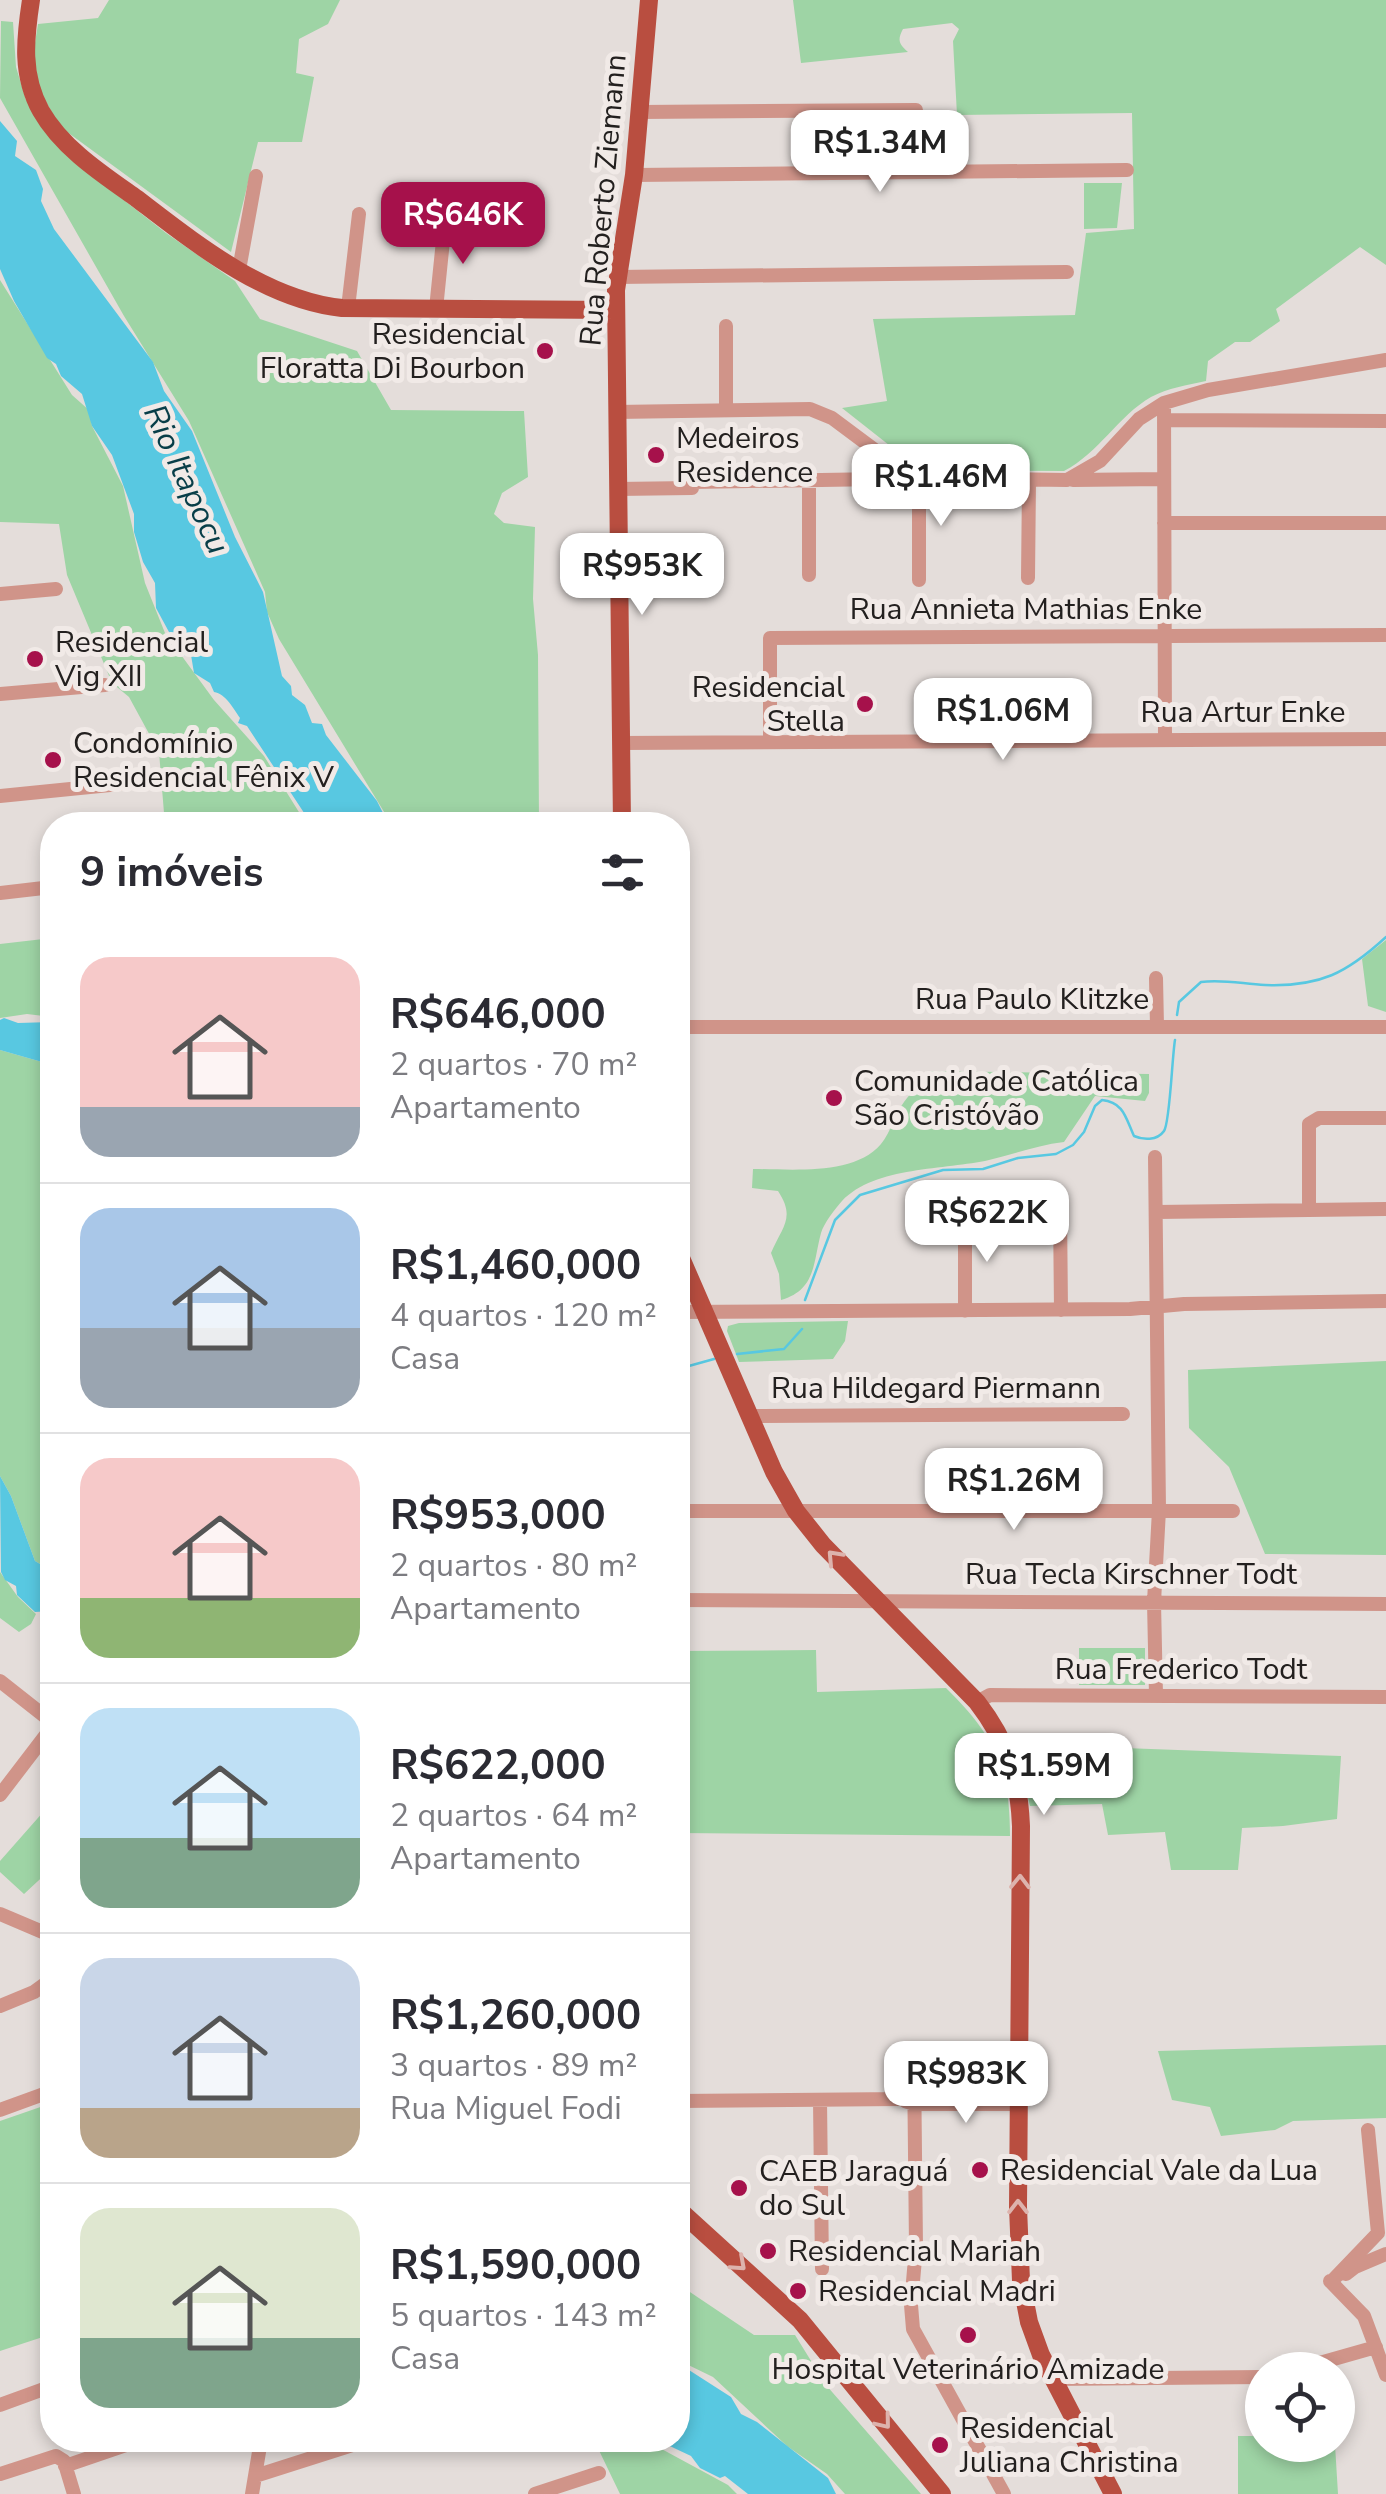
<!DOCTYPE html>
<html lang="pt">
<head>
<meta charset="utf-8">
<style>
	:root { --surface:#fff; --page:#f2f2f3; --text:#2b2b33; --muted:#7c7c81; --line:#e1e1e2; --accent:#a6114b }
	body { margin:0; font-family:"Nunito Sans",sans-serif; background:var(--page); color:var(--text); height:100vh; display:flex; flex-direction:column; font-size:38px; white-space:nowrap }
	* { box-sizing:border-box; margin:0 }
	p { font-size:32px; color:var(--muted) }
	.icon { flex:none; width:55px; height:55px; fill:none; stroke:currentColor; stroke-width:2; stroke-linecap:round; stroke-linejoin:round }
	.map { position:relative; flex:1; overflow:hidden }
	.side { position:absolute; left:40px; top:812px; width:650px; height:1640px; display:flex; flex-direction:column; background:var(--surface); border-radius:40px; box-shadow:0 5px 15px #0003 }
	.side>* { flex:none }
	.fabs { position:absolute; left:1245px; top:2352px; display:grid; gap:20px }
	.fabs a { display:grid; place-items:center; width:110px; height:110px; border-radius:50%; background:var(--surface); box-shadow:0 5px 15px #0003; font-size:50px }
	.price { position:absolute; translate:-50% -85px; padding:0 22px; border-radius:20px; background:#fff; color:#222; font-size:32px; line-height:65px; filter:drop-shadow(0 2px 5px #0008) }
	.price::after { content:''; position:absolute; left:50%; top:60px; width:30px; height:22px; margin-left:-15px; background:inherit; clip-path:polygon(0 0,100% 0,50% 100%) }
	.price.active { background:var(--accent); color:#fff }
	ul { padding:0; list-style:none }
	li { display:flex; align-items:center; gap:30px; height:250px; padding:0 40px }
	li+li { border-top:2px solid var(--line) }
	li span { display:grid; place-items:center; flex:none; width:280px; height:200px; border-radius:30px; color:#555 }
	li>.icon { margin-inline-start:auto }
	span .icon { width:120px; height:120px; fill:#fffc; stroke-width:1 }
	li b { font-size:42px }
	h2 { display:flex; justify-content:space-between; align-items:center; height:120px; padding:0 40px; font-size:42px }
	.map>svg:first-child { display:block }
	.green { fill:#9ed4a5 }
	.water { fill:#58c8e1 }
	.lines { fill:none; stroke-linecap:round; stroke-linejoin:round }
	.stream { stroke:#58c8e1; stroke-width:2.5 }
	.minor { stroke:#d09489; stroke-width:14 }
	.major { stroke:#b94e40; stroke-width:18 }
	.oneway { stroke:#ddb3ad }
	.poi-dot { fill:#a6114b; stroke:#f1eae7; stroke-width:4 }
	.labels { text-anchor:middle; stroke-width:10; stroke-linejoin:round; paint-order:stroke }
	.street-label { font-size:30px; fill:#23201f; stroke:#f1eae7 }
	.poi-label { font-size:30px; fill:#23201f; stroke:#f1eae7; text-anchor:start }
	.water-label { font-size:32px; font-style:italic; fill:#083e48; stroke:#f1eae7 }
</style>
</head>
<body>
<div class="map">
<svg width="1386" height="2494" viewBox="0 0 1386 2494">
	<rect width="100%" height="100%" fill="#e4ddda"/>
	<!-- green -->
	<path class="green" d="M 109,0 L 340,0 L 328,24 L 299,39 L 296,73 L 314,77 L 302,142 L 258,142 L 231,252 L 59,126 L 40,90 L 33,55 L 38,24 L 98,18 Z
		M 793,0 L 1386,0 L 1386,265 L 1360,247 L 1276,309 L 1280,321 L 1250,342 L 1235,342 L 1208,361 L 1206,381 C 1187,385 1168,388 1151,397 C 1118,416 1099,453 1064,471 L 930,470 L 908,460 L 842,408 L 887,401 L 873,319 L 1075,315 L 1086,233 L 1134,229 L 1132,113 L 957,115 L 953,41 L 959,29 L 952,23 L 903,29 C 897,40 899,44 908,52 L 801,63 Z
		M 1,21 L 13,22 L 16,67 L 26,100 L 80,166 L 166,233 L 235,281 L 260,319 L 357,351 L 391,410 L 524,411 L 528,477 L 502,493 L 494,514 L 504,523 L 535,527 L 533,599 L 538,655 L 539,825 L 392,825 L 279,639 L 267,612 L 265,592 L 189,421 L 124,316 L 0,98 Z
		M 1084,183 L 1122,183 L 1117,228 L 1084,229 Z
		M 0,280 L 72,395 L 90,411 L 92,426 L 123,486 L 145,583 L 165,633 L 214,700 L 264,756 L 307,825 L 165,825 L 159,752 L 129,697 L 112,683 L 67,575 L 59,524 L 0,522 Z
		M 52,938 L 52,1017 L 27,1014 L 0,1018 L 0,944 Z
		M 1386,940 L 1386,1012 L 1368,1006 L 1362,959 Z
		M 0,1050 L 42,1062 L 52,1072 L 52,1571 L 35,1561 L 11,1496 L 0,1476 Z
		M 927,1071 L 1149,1074 L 1149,1093 L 1145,1101 L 1095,1096 L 1064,1142 C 1038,1145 1014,1154 989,1160 C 946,1170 875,1166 842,1201 C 835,1209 824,1223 821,1233 C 813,1263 816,1290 781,1300 L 779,1274 L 771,1253 C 782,1227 796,1218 778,1191 L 752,1188 L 753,1169 C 791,1169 854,1176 881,1144 C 891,1132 895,1114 904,1102 C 913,1090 920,1084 927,1071 Z
		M 848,1321 L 845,1341 L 833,1359 L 739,1362 L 727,1331 L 728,1326 L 739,1323 Z
		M 1386,1361 L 1386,1555 L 1265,1554 L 1229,1467 L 1189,1428 L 1188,1370 Z
		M 0,1572 L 18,1597 L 36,1614 L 31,1624 L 19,1632 L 0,1618 Z
		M 1079,1648 L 1145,1648 L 1145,1685 L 1079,1685 Z
		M 816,1650 L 817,1692 L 946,1688 C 994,1735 1010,1768 1010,1836 L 678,1833 L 678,1651 Z
		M 1015,1744 L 1341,1756 L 1337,1819 L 1283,1826 L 1242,1828 L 1238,1870 L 1171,1870 L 1165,1832 L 1108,1835 L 1102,1804 L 1030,1806 Z
		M 52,1802 L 52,1868 L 24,1894 L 0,1872 L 0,1861 Z
		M 1386,2045 L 1386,2118 L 1293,2121 L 1275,2130 L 1221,2136 L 1210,2107 L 1172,2100 L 1158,2051 Z
		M 52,2103 L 52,2334 L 0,2351 L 0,2121 Z
		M 678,2284 L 754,2335 L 795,2335 L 826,2385 L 921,2494 L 845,2494 L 827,2474 L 787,2446 L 713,2377 L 678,2360 Z
		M 1238,2436 L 1262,2436 L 1262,2445 L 1335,2445 L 1338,2494 L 1238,2494 Z
		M 594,2440 L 645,2440 L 728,2485 L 737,2494 L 620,2494 Z"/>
	<!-- water -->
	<path class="water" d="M 0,121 L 17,141 L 15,156 L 36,170 L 43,189 L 41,201 L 54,229 L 153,362 L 164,391 L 192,431 L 235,537 L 263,592 L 282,676 L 291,686 L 292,695 L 305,705 L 312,723 L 322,724 L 326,735 L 377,801 L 389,825 L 312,825 L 247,726 L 238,723 L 240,718 C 233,708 226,694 214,692 L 210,683 L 194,673 L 191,655 L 182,656 L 156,608 L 155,583 L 143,562 L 134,532 L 134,514 L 112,455 L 92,426 L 82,394 L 61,376 L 56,364 L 47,358 L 14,301 L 0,269 Z
		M 4,1018 L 18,1023 L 52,1022 L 52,1072 L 42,1062 L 0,1050 L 0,1020 Z
		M 0,1476 L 11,1496 L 35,1561 L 52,1571 L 51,1611 L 35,1612 L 17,1595 L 16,1586 L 5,1580 L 1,1572 Z
		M 678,2363 L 731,2397 L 741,2414 L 757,2422 L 828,2478 L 836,2494 L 748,2494 L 725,2476 L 720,2478 L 700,2468 L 691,2456 L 657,2440 L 678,2440 Z"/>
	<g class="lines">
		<!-- stream -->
		<path class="stream" d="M 1177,1015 L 1179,1002 L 1201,982 C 1223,979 1243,984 1265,985 C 1320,987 1347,973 1386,937
			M 805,1300 L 835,1220 L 860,1195 L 943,1170 L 983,1169 L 1018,1158 L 1056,1154 L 1073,1145 L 1084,1132 L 1095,1106 L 1102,1100 C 1124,1102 1126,1119 1134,1136 C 1143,1140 1157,1141 1164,1131 C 1170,1123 1172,1057 1175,1040
			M 737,1354 L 784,1349 L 802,1329
			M 678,1369 L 714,1359"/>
		<!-- minor -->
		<path class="minor" d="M 640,112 L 916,110
			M 634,175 L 1127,170
			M 239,270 L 256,176
			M 617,277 L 1067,272
			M 348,308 L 359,214
			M 436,309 L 445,221
			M 726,326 L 726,409
			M 1164,403 L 1165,740
			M 616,412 L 810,409 L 832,418 L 895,465 L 919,478 L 1067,480 L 1100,461 L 1139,419 L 1164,403 L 1208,390 L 1386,360
			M 1164,420 L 1386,421
			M 1073,480 L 1163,479
			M 809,481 L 809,575
			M 617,489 L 692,488 L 692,482 L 880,479 L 904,470
			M 1164,523 L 1386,523
			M 1028,578 L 1029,481
			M 919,580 L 919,478
			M 0,594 L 56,589
			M 0,694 L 105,685
			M 770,742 L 770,638 L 1386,635
			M 620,743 L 1386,739
			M 0,796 L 150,781
			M 0,893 L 52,887
			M 1156,978 L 1157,1026
			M 678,1027 L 1386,1027
			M 1155,1157 L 1159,1510 L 1154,1602 L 1156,1696
			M 1060,1209 L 1061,1310
			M 1309,1210 L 1309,1124 L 1319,1118 L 1386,1118
			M 1157,1212 L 1386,1209
			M 965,1219 L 965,1311
			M 678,1312 L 1130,1309 L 1184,1304 L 1386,1301
			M 750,1416 L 1123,1414
			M 678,1511 L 1233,1511
			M 678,1600 L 1386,1604
			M 0,1681 L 52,1722
			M 977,1702 L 990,1695 L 1386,1697
			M 0,1795 L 52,1727
			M 0,1914 L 52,1936
			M 0,2006 L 34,1992 L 52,1979
			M 914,2060 L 916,2247 L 911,2305 L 913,2329 L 1004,2494
			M 820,2100 L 822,2269
			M 678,2101 L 899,2099 L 926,2093 L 1019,2093
			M 905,2101 L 914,2104 L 1019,2104
			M 0,2110 L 52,2091
			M 1346,2274 L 1355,2267 L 1386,2254
			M 1330,2281 L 1364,2316 L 1386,2375
			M 1331,2282 L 1378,2233 L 1368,2130
			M 1295,2370 L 1376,2347
			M 1052,2379 L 1262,2377
			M 0,2405 L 52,2386
			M 65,2466 L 141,2440
			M 0,2474 L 56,2456 L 64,2461 L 74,2494
			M 255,2476 L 368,2440
			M 252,2494 L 261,2440
			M 535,2494 L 599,2473"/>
		<!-- major -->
		<path class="major" d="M 31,0 C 25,39 21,75 41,111 C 62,148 102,174 136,198 C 195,243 265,300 342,308 L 616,310
			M 622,825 L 616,290 L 634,175 L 649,0
			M 678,1251 L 774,1472 L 796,1511 L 823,1545 L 977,1702 C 1007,1741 1019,1776 1021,1826 L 1018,2207 L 1021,2281 L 1029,2322 L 1041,2355 L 1113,2494
			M 678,2209 L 800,2320 L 942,2494"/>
	</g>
	<!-- one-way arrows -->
	<defs><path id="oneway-chevron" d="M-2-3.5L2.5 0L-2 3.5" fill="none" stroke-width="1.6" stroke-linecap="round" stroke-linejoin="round" transform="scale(2.5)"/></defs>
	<g class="oneway">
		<use href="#oneway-chevron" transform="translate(834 1557) rotate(-133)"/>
		<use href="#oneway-chevron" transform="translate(1020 1882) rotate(-89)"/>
		<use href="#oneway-chevron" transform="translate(1018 2207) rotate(-90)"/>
		<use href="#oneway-chevron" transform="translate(739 2264) rotate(42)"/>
		<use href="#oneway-chevron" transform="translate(884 2422) rotate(51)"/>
	</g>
	<!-- markers -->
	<g class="poi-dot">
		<circle cx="545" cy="351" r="10"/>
		<circle cx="656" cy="455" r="10"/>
		<circle cx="35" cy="659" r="10"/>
		<circle cx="865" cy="704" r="10"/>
		<circle cx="53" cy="760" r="10"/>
		<circle cx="834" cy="1098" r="10"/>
		<circle cx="980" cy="2170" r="10"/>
		<circle cx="739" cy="2188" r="10"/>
		<circle cx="768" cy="2251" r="10"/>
		<circle cx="798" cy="2291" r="10"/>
		<circle cx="968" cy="2335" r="10"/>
		<circle cx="940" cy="2445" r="10"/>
	</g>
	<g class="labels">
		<!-- street labels -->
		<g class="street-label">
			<text transform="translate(603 200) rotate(-85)" y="10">Rua Roberto Ziemann</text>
			<text x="1026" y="619">Rua Annieta Mathias Enke</text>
			<text x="1243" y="722">Rua Artur Enke</text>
			<text x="1032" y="1009">Rua Paulo Klitzke</text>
			<text x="936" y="1398">Rua Hildegard Piermann</text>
			<text x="1131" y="1584">Rua Tecla Kirschner Todt</text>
			<text x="1181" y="1679">Rua Frederico Todt</text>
		</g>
		<!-- poi labels -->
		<g class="poi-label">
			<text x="525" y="344" text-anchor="end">Residencial<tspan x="525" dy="34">Floratta Di Bourbon</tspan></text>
			<text x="676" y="448">Medeiros<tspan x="676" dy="34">Residence</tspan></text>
			<text x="55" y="652">Residencial<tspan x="55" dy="34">Vig XII</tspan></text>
			<text x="845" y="697" text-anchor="end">Residencial<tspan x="845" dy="34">Stella</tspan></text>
			<text x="73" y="753">Condomínio<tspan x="73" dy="34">Residencial Fênix V</tspan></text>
			<text x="854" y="1091">Comunidade Católica<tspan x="854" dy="34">São Cristóvão</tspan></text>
			<text x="1000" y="2180">Residencial Vale da Lua</text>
			<text x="759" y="2181">CAEB Jaraguá<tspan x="759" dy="34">do Sul</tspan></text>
			<text x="788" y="2261">Residencial Mariah</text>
			<text x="818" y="2301">Residencial Madri</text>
			<text x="968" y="2379" text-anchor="middle">Hospital Veterinário Amizade</text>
			<text x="960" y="2438">Residencial<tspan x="960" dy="34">Juliana Christina</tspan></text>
		</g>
		<!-- water labels -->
		<g class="water-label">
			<text transform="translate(187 479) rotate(65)" y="11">Rio Itapocu</text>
		</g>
	</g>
</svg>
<div class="fabs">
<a><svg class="icon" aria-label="locate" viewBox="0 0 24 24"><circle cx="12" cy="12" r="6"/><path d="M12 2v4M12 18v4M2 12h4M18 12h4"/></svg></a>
</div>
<b class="price" style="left:880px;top:195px">R$1.34M</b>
<b class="price active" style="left:463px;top:267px">R$646K</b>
<b class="price" style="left:941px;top:529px">R$1.46M</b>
<b class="price" style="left:642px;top:618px">R$953K</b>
<b class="price" style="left:1003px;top:763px">R$1.06M</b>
<b class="price" style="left:987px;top:1265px">R$622K</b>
<b class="price" style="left:1014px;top:1533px">R$1.26M</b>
<b class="price" style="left:1044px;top:1818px">R$1.59M</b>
<b class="price" style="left:966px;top:2126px">R$983K</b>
<section class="side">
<h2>9 imóveis<svg class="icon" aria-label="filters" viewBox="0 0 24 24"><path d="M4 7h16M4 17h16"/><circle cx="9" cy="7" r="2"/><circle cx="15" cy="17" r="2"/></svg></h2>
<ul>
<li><span style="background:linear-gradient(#f6c9c9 75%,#9aa5b1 0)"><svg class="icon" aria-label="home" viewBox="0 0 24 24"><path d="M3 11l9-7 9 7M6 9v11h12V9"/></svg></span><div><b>R$646,000</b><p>2 quartos · 70 m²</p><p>Apartamento</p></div></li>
<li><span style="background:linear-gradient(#a9c7e8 60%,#9aa5b1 0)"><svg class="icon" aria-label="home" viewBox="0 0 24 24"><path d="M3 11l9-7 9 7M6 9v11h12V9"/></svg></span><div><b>R$1,460,000</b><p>4 quartos · 120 m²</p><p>Casa</p></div></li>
<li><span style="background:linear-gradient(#f6c9c9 70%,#8fb573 0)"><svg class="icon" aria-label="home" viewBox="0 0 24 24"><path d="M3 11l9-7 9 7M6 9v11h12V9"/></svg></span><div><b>R$953,000</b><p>2 quartos · 80 m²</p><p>Apartamento</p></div></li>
<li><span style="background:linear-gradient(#bfe0f5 65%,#7fa58c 0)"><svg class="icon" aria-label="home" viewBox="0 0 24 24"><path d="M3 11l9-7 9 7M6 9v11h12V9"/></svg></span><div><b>R$622,000</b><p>2 quartos · 64 m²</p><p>Apartamento</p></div></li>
<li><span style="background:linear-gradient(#c9d6e8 75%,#b9a48a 0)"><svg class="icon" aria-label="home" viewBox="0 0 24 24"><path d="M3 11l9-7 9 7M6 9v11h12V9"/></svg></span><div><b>R$1,260,000</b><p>3 quartos · 89 m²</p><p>Rua Miguel Fodi</p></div></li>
<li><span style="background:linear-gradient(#dfe7d0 65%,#7fa58c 0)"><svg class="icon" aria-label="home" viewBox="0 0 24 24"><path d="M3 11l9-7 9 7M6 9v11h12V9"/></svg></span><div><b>R$1,590,000</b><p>5 quartos · 143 m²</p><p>Casa</p></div></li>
</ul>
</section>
</div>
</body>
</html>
